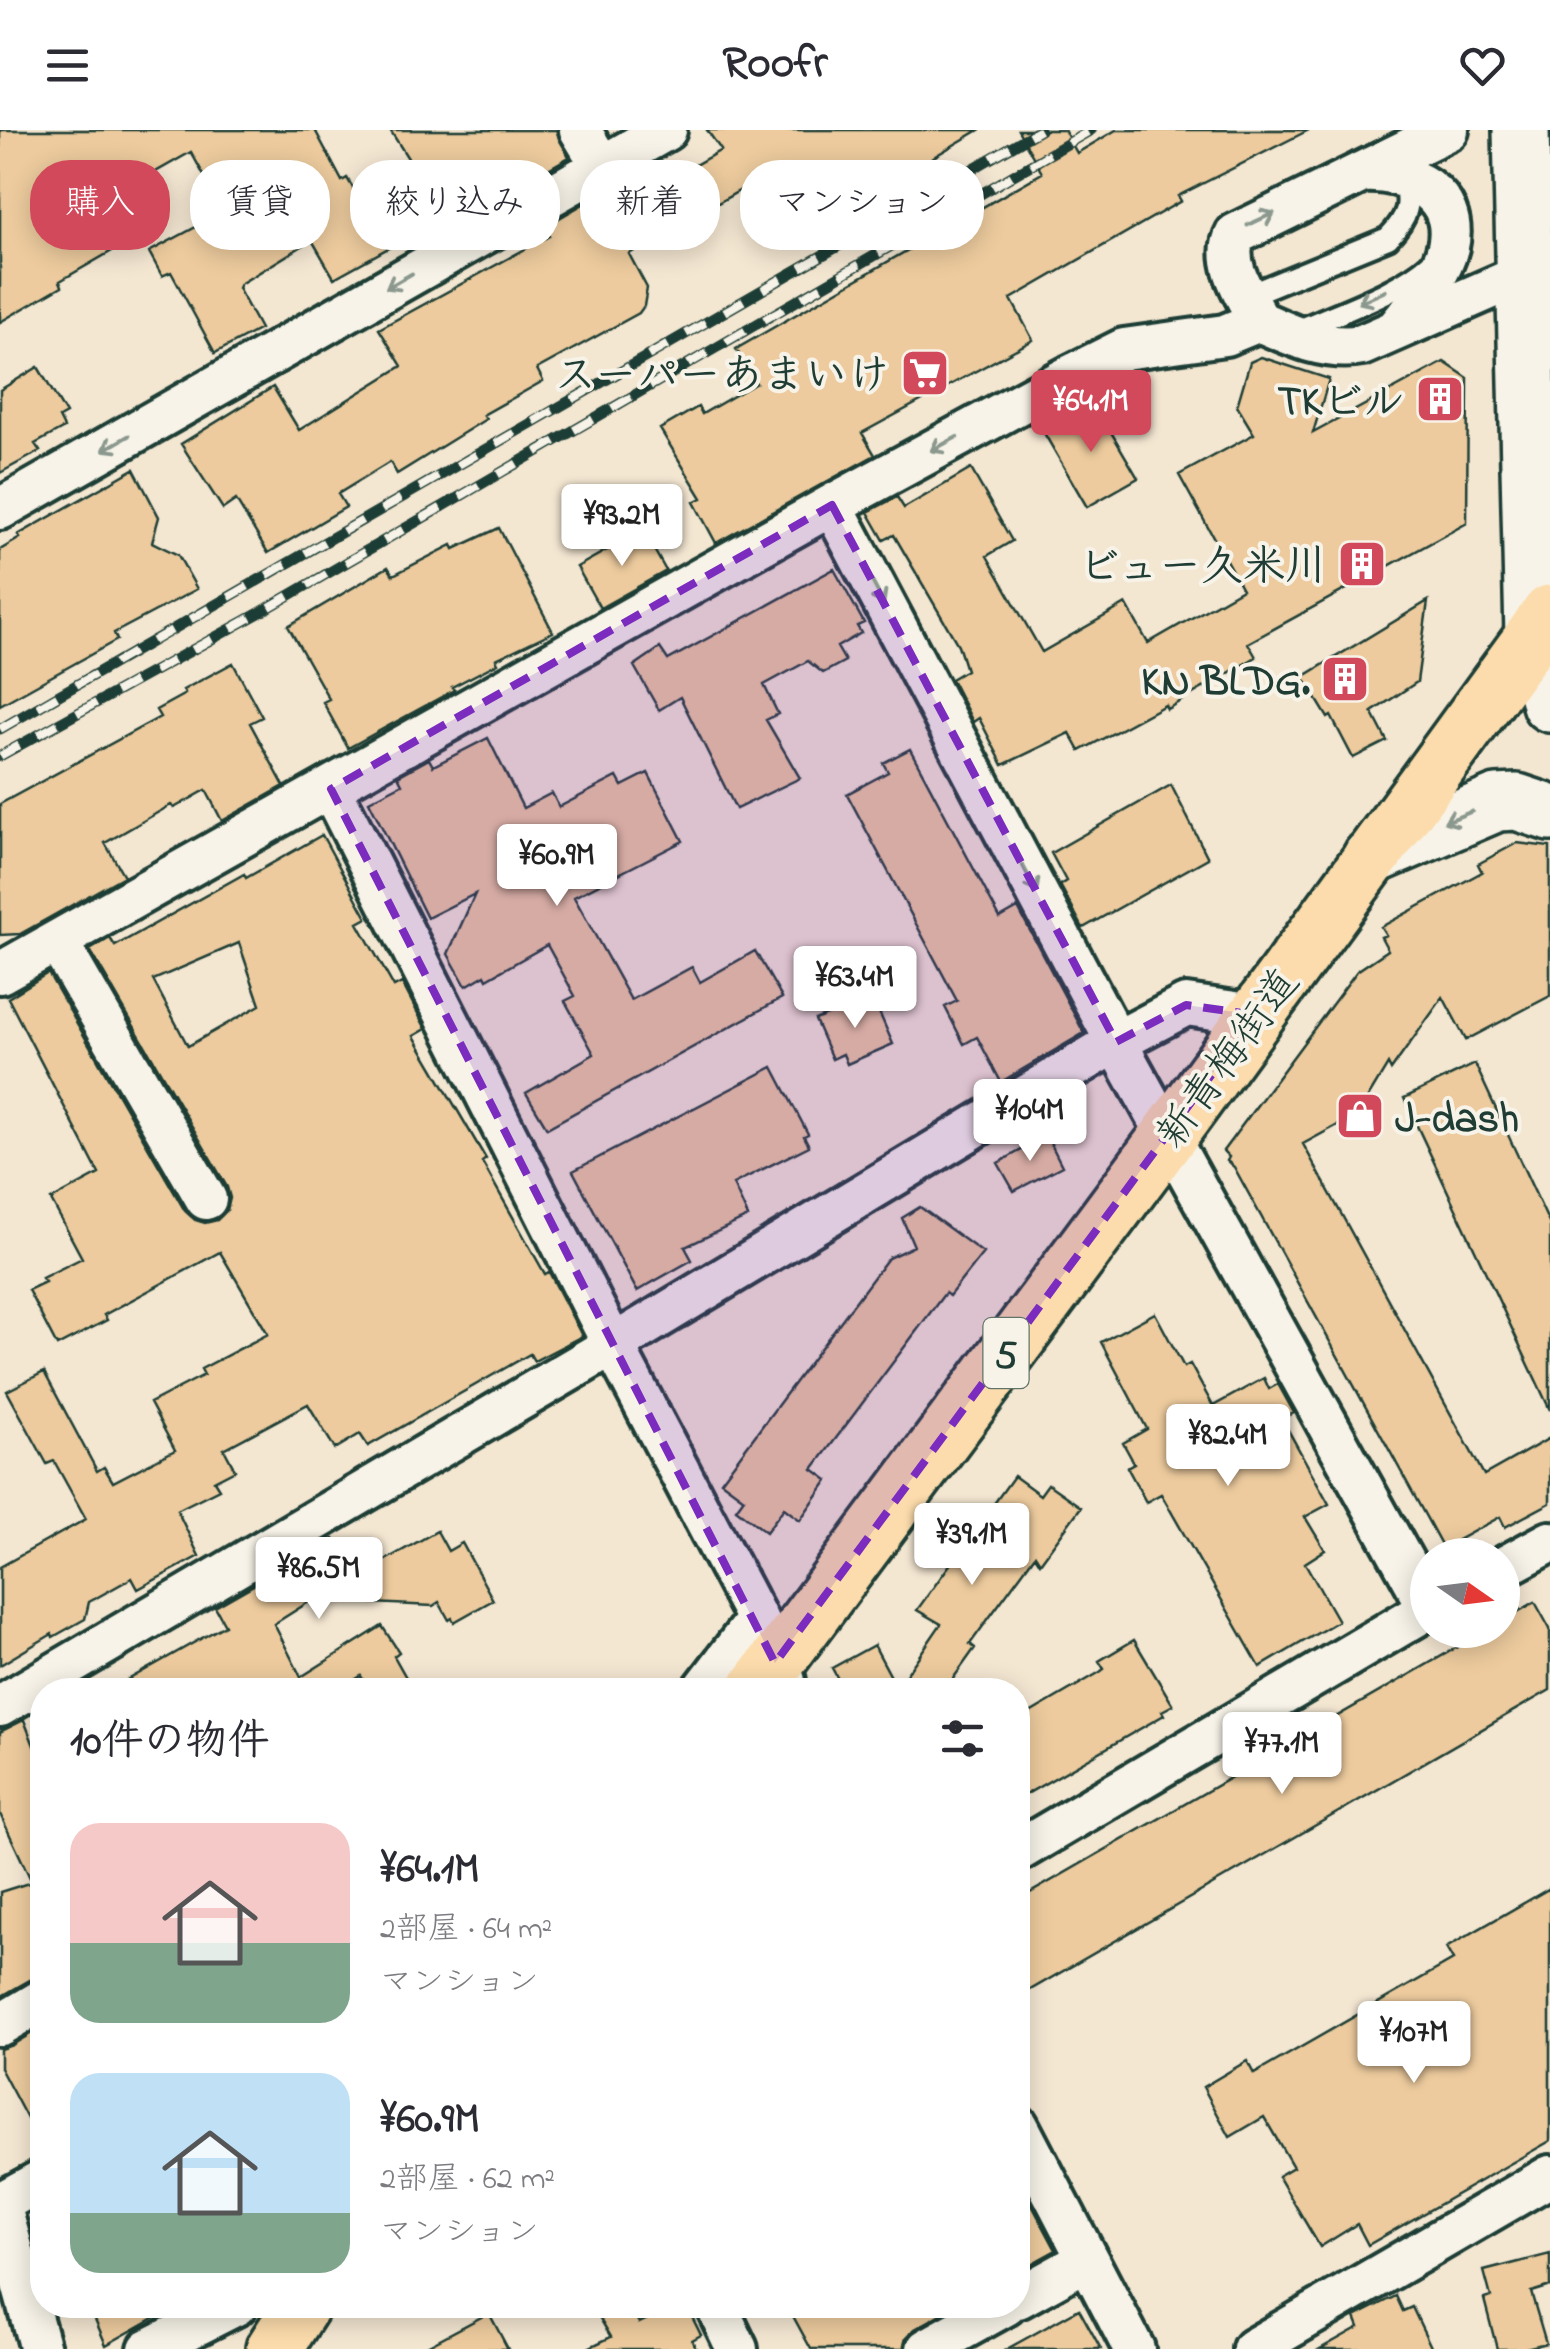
<!DOCTYPE html>
<html lang="ja">
<head>
<meta charset="utf-8">
<style>
	:root { --surface:#fff; --page:#f2f2f3; --text:#2b2b33; --muted:#7c7c81; --accent:#d1495b }
	body { margin:0; font-family:"Indie Flower","Klee One",sans-serif; background:var(--page); color:var(--text); height:100vh; display:flex; flex-direction:column; font-size:38px; white-space:nowrap }
	* { box-sizing:border-box; margin:0 }
	p { font-size:32px; color:var(--muted) }
	.icon { flex:none; width:55px; height:55px; fill:none; stroke:currentColor; stroke-width:2; stroke-linecap:round; stroke-linejoin:round }
	.map { position:relative; flex:1; overflow:hidden }
	.sheet { position:absolute; left:30px; top:1548px; width:1000px; height:640px; display:flex; flex-direction:column; background:var(--surface); border-radius:40px; box-shadow:0 5px 25px #0003 }
	.sheet>* { flex:none }
	.top-card { position:absolute; left:30px; top:30px; width:1000px; height:90px; display:flex; gap:20px }
	.needle { width:65px; rotate:104deg }
	.buttons { position:absolute; left:1410px; top:1408px; display:grid; gap:20px }
	.buttons a { display:grid; place-items:center; width:110px; height:110px; border-radius:50%; background:var(--surface); box-shadow:0 5px 25px #0003; font-size:50px }
	.price { position:absolute; translate:-50% -85px; padding:0 22px; border-radius:10px; background:#fff; color:#222; font-size:32px; line-height:65px; filter:drop-shadow(0 2px 5px #0008) }
	.price::after { content:''; position:absolute; left:50%; top:60px; width:30px; height:22px; margin-left:-15px; background:inherit; clip-path:polygon(0 0,100% 0,50% 100%) }
	.price.selected { background:var(--accent); color:#fff }
	ul { padding:0; list-style:none }
	li { display:flex; align-items:center; gap:30px; height:250px; padding:0 40px }
	li span { display:grid; place-items:center; flex:none; width:280px; height:200px; border-radius:30px; color:#555 }
	li>.icon { margin-inline-start:auto }
	span .icon { width:120px; height:120px; fill:#fffc; stroke-width:1 }
	li b { font-size:42px }
	h2 { display:flex; justify-content:space-between; align-items:center; height:120px; padding:0 40px; font-size:42px }
	.pill { padding:0 35px; border-radius:40px; background:var(--surface); box-shadow:0 5px 25px #0003; font-size:35px; line-height:90px }
	.pill.selected { background:var(--accent); color:#fff }
	header { display:flex; justify-content:space-between; align-items:center; height:130px; padding:0 40px; background:var(--surface); font-size:45px; font-weight:800 }
	.map>svg:first-child { display:block }
	.building { fill:#edcb9e; stroke:#1f3d34; stroke-width:2.5; fill-rule:evenodd }
	.lines { fill:none; stroke-linecap:round; stroke-linejoin:round }
	.service-casing { stroke:#1f3d34; stroke-width:28 }
	.minor-casing { stroke:#1f3d34; stroke-width:48 }
	.secondary-casing { stroke:#1f3d34; stroke-width:62 }
	.primary-casing { stroke:#1f3d34; stroke-width:62 }
	.service { stroke:#f7f3e8; stroke-width:20 }
	.minor { stroke:#f7f3e8; stroke-width:40 }
	.secondary { stroke:#f7f3e8; stroke-width:55 }
	.primary { stroke:#fcdcac; stroke-width:55 }
	.rail-casing { stroke:#1f3d34; stroke-width:11 }
	.rail { stroke:#f7f3e8; stroke-width:8; stroke-dasharray:22; stroke-linecap:butt }
	.oneway { stroke:#8b988e }
	.marked { fill:#7b2cbf; fill-opacity:0.2; stroke:#7b2cbf; stroke-width:8; stroke-dasharray:20 12; stroke-linejoin:round }
	.labels { text-anchor:middle; stroke-width:8; stroke-linejoin:round; paint-order:stroke }
	.shield { fill:#f7f3e8; stroke:#60746a; stroke-width:2.5 }
	.shield-label { font-size:40px; font-weight:bold; fill:#1f3d34 }
	.poi-label { font-size:42px; font-weight:bold; fill:#1f3d34; stroke:#f7f3e8; text-anchor:end }
	.street-label { font-size:42px; fill:#1f3d34; stroke:#f7f3e8 }
</style>
</head>
<body>
<header><svg class="icon" aria-label="menu" viewBox="0 0 24 24"><path d="M4 6h16M4 12h16M4 18h16"/></svg>Roofr<svg class="icon" aria-label="heart" viewBox="0 0 24 24"><path d="M12 20l-8-8c-3-5 5-10 8-4 3-6 11-1 8 4z"/></svg></header>
<div class="map">
<svg width="1550" height="2219" viewBox="0 0 1550 2219">
	<rect width="100%" height="100%" fill="#f4e7d2"/>
	<filter id="ink" filterUnits="userSpaceOnUse"><feTurbulence type="fractalNoise" baseFrequency=".01" numOctaves="2"/><feDisplacementMap in="SourceGraphic" scale="20" xChannelSelector="R" yChannelSelector="G"/><feConvolveMatrix kernelMatrix="1 2 1 2 8 2 1 2 1" color-interpolation-filters="sRGB"/></filter>
	<g filter="url(#ink)">
		<!-- building -->
		<path class="building" d="M 0,0 L 315,0 L 342,51 L 347,48 L 370,86 L 423,52 L 390,0 L 556,0 L 569,27 L 482,77 L 481,74 L 462,85 L 461,82 L 435,99 L 432,94 L 334,148 L 312,110 L 240,154 L 238,158 L 260,199 L 215,223 L 171,142 L 162,146 L 149,122 L 224,82 L 191,22 L 101,73 L 124,114 L 60,151 L 62,156 L 0,192 Z
			M 707,0 L 979,0 L 785,115 L 746,57 L 629,124 L 647,158 L 644,176 L 639,183 L 537,239 L 543,251 L 483,285 L 486,289 L 397,344 L 390,332 L 338,364 L 346,377 L 268,423 L 236,370 L 223,379 L 181,314 L 273,257 L 299,300 L 402,236 L 379,199 L 549,106 L 544,97 L 592,69 L 598,79 L 640,54 L 646,63 L 721,20 Z
			M 1018,0 L 1064,0 L 1077,23 L 1116,0 L 1309,0 L 1178,66 L 1181,71 L 1011,169 L 1033,210 L 862,303 L 875,325 L 716,413 L 694,372 L 702,368 L 660,299 L 698,277 L 702,284 L 756,253 L 736,219 L 1042,43 Z
			M 1261,227 L 1329,249 L 1313,303 L 1444,232 L 1468,248 L 1467,393 L 1248,513 L 1256,527 L 1167,579 L 1165,575 L 1080,621 L 1070,603 L 1003,635 L 979,588 L 973,592 L 951,549 L 966,540 L 958,515 L 894,405 L 884,410 L 868,382 L 897,367 L 904,378 L 971,339 L 1012,411 L 987,426 L 1042,522 L 1126,474 L 1148,513 L 1242,459 L 1179,345 L 1254,304 L 1237,276 L 1250,232 Z
			M 38,237 L 66,284 L 59,288 L 64,298 L 35,314 L 40,321 L 0,343 L 0,260 Z
			M 1094,273 L 1138,348 L 1087,377 L 1044,303 Z
			M 134,339 L 159,387 L 152,412 L 178,425 L 197,459 L 114,503 L 117,510 L 0,575 L 0,420 L 20,408 L 18,405 Z
			M 499,398 L 553,502 L 496,529 L 498,533 L 452,557 L 454,560 L 348,618 L 323,572 L 329,569 L 288,496 L 388,437 L 393,445 L 452,415 L 454,419 Z
			M 643,400 L 666,441 L 600,478 L 577,437 Z
			M 834,439 L 864,493 L 857,496 L 861,503 L 837,517 L 845,531 L 823,543 L 808,531 L 764,555 L 778,584 L 766,590 L 800,648 L 736,679 L 680,567 L 659,580 L 634,536 L 660,518 L 668,530 Z
			M 1428,471 L 1417,552 L 1372,582 L 1387,611 L 1353,628 L 1331,586 L 1328,588 L 1303,547 Z
			M 233,533 L 262,587 L 250,593 L 284,656 L 222,691 L 206,660 L 174,678 L 171,675 L 105,713 L 124,746 L 20,804 L 0,805 L 0,674 L 160,587 L 156,580 L 185,564 L 183,560 Z
			M 488,608 L 523,678 L 552,663 L 559,677 L 617,647 L 622,656 L 648,643 L 683,711 L 574,767 L 631,870 L 692,837 L 700,852 L 755,821 L 782,868 L 547,998 L 526,963 L 594,924 L 565,871 L 575,866 L 547,815 L 487,849 L 485,845 L 466,856 L 448,824 L 475,764 L 427,788 L 369,671 L 402,654 L 398,646 L 429,629 L 433,636 Z
			M 910,619 L 1000,788 L 1018,778 L 1084,903 L 1001,952 L 977,907 L 964,914 L 945,877 L 957,871 L 847,664 L 888,642 L 883,633 Z
			M 1171,655 L 1208,728 L 1083,798 L 1060,755 L 1066,751 L 1051,723 Z
			M 322,705 L 367,788 L 358,793 L 394,857 L 402,853 L 426,899 L 414,906 L 486,1029 L 482,1032 L 545,1144 L 549,1142 L 582,1206 L 534,1231 L 530,1224 L 368,1316 L 360,1304 L 335,1319 L 308,1274 L 224,1319 L 235,1340 L 214,1351 L 219,1359 L 177,1380 L 199,1426 L 138,1459 L 132,1448 L 89,1472 L 85,1489 L 53,1507 L 52,1504 L 0,1535 L 0,1437 L 86,1389 L 54,1331 L 47,1334 L 7,1261 L 44,1242 L 97,1341 L 104,1337 L 113,1352 L 175,1320 L 150,1273 L 204,1245 L 201,1239 L 268,1204 L 220,1122 L 104,1185 L 107,1190 L 57,1216 L 28,1160 L 45,1152 L 42,1148 L 82,1128 L 51,1070 L 99,1044 L 8,868 L 48,843 L 185,1081 L 195,1090 L 205,1093 L 217,1090 L 227,1080 L 230,1068 L 227,1057 L 90,820 L 110,808 L 115,816 L 244,744 L 246,748 ZM 239,813 L 260,875 L 188,916 L 153,850 Z
			M 1517,713 L 1550,717 L 1550,866 L 1466,910 L 1443,867 L 1391,940 L 1388,934 L 1358,984 L 1303,1014 L 1484,1345 L 1550,1308 L 1550,1373 L 1505,1397 L 1500,1387 L 1443,1418 L 1234,1037 L 1227,1031 L 1229,1027 L 1223,1021 L 1357,841 L 1388,820 L 1381,807 L 1386,805 L 1381,797 L 1482,742 L 1478,734 Z
			M 872,866 L 893,914 L 847,934 L 843,924 L 832,929 L 815,890 Z
			M 1475,934 L 1550,1095 L 1550,1280 L 1404,968 Z
			M 773,937 L 808,1004 L 804,1006 L 809,1016 L 733,1054 L 748,1087 L 685,1117 L 692,1130 L 637,1161 L 573,1041 Z
			M 1047,1006 L 1062,1036 L 1014,1061 L 998,1033 Z
			M 920,1077 L 983,1123 L 949,1166 L 945,1163 L 813,1339 L 828,1350 L 800,1390 L 784,1378 L 766,1402 L 736,1379 L 744,1368 L 721,1351 L 888,1128 L 914,1116 L 902,1088 Z
			M 1155,1183 L 1184,1237 L 1190,1234 L 1213,1276 L 1264,1248 L 1269,1259 L 1278,1254 L 1294,1283 L 1282,1289 L 1329,1374 L 1305,1387 L 1325,1420 L 1305,1433 L 1338,1491 L 1260,1537 L 1161,1364 L 1146,1372 L 1127,1337 L 1134,1333 L 1123,1313 L 1147,1299 L 1101,1212 Z
			M 1014,1346 L 1040,1365 L 1048,1354 L 1081,1377 L 1040,1433 L 1035,1425 L 970,1514 L 975,1518 L 945,1560 L 844,1560 L 832,1538 L 874,1515 L 897,1558 L 941,1494 L 917,1480 Z
			M 437,1401 L 448,1421 L 462,1413 L 493,1470 L 454,1492 L 452,1488 L 449,1490 L 439,1472 L 433,1476 L 312,1470 L 274,1494 L 301,1547 L 382,1496 L 399,1522 L 394,1526 L 413,1560 L 369,1560 L 361,1546 L 338,1560 L 110,1560 L 225,1495 L 215,1477 L 334,1409 L 357,1446 Z
			M 1535,1472 L 1550,1499 L 1550,1560 L 1018,1867 L 1018,1770 L 1487,1500 L 1502,1500 L 1502,1491 Z
			M 1134,1510 L 1173,1575 L 1162,1581 L 1164,1585 L 1018,1669 L 1018,1590 L 1100,1542 L 1104,1539 L 1099,1531 Z
			M 24,1590 L 42,1636 L 42,1846 L 30,1850 L 0,1867 L 0,1762 L 32,1752 L 0,1684 L 0,1602 Z
			M 1550,1758 L 1550,2011 L 1368,2115 L 1357,2094 L 1320,2117 L 1278,2046 L 1293,2037 L 1264,1987 L 1230,2007 L 1203,1957 L 1247,1931 L 1254,1944 L 1453,1830 L 1446,1818 Z
			M 42,1897 L 42,2017 L 0,1938 L 0,1919 L 12,1915 Z
			M 1018,2049 L 1056,2120 L 1018,2141 Z
			M 1550,2124 L 1550,2156 L 1531,2162 L 1546,2213 L 1522,2219 L 1497,2219 L 1484,2169 L 1491,2167 L 1484,2141 Z
			M 1396,2166 L 1403,2181 L 1412,2177 L 1432,2219 L 1320,2219 L 1359,2197 L 1355,2187 Z
			M 89,2175 L 177,2175 L 106,2215 Z
			M 592,2175 L 629,2175 L 639,2193 L 677,2175 L 686,2175 L 701,2205 L 692,2210 L 696,2219 L 586,2219 L 611,2207 Z
			M 787,2175 L 854,2175 L 860,2184 L 875,2175 L 938,2175 L 943,2183 L 915,2199 L 906,2208 L 903,2219 L 811,2219 Z
			M 1079,2179 L 1101,2219 L 1007,2219 Z
			M 489,2183 L 508,2219 L 421,2219 Z"/>
		<g class="lines">
			<!-- service casing -->
			<g class="service-casing">
				<path id="service" d="M 1246,166 L 1388,108 C 1407,88 1414,73 1401,47
					M 1293,203 C 1335,183 1397,164 1431,133"/>
			</g>
			<!-- minor casing -->
			<g class="minor-casing">
				<path id="minor" d="M 580,0 L 601,35
					M 1448,0 L 1236,104 C 1221,131 1246,166 1259,191 C 1291,205 1326,222 1362,215 L 1526,143
					M 1362,42 C 1407,39 1460,63 1448,117 C 1441,147 1417,173 1398,197
					M 832,375 L 1116,912 L 1428,1476
					M 0,379 L 666,0
					M 331,659 L 613,1215 L 757,1489 L 785,1551
					M 57,811 L 206,1069
					M 0,843 L 832,375 L 1070,246 L 1124,219 L 1225,205 L 1259,191
					M 1502,1438 L 1550,1412
					M 703,1560 L 757,1489
					M 0,1576 L 613,1215 L 1116,912 L 1186,875 L 1256,885
					M 1018,1721 L 1428,1479
					M 0,1895 L 42,1870
					M 1018,1996 L 1134,2219
					M 0,2073 L 42,2050
					M 0,2074 L 40,2219
					M 1018,2168 L 1087,2130
					M 716,2175 L 737,2219
					M 149,2219 L 236,2175
					M 927,2219 L 1006,2175
					M 1253,2219 L 1550,2046"/>
			</g>
			<!-- secondary casing -->
			<g class="secondary-casing">
				<path id="secondary" d="M 1521,0 L 1533,506 L 1550,574
					M 1371,727 L 1497,673 L 1517,672 L 1550,683"/>
			</g>
			<!-- primary casing -->
			<g class="primary-casing">
				<path id="primary" d="M 756,1560 L 1170,1004 L 1550,483
					M 274,2219 L 302,2175"/>
			</g>
			<!-- service -->
			<use href="#service" class="service"/>
			<!-- minor -->
			<use href="#minor" class="minor"/>
			<!-- secondary -->
			<use href="#secondary" class="secondary"/>
			<!-- primary -->
			<use href="#primary" class="primary"/>
			<!-- rail casing -->
			<g class="rail-casing">
				<path id="rail" d="M 0,599 L 1040,0
					M 0,626 L 261,482 L 1091,0"/>
			</g>
			<!-- rail -->
			<use href="#rail" class="rail"/>
		</g>
		<!-- one-way arrows -->
		<defs><path id="oneway-shaft" d="M-6 0H5M1.5-3L5.5 0L1.5 3" fill="none" stroke-width="1.6" stroke-linecap="round" stroke-linejoin="round" transform="scale(2.5)"/></defs>
		<g class="oneway">
			<use href="#oneway-shaft" transform="translate(1261 89) rotate(-25)"/>
			<use href="#oneway-shaft" transform="translate(399 151) rotate(150)"/>
			<use href="#oneway-shaft" transform="translate(1372 167) rotate(156)"/>
			<use href="#oneway-shaft" transform="translate(116 313) rotate(150)"/>
			<use href="#oneway-shaft" transform="translate(944 314) rotate(152)"/>
			<use href="#oneway-shaft" transform="translate(877 461) rotate(62)"/>
			<use href="#oneway-shaft" transform="translate(1458 687) rotate(158)"/>
			<use href="#oneway-shaft" transform="translate(1030 749) rotate(62)"/>
		</g>
	</g>
	<!-- marked area -->
	<path class="marked" d="M 832,375 L 1116,912 L 1186,875 L 1256,885 L 775,1533 L 331,659 Z"/>
	<!-- icons -->
	<defs>
		<g id="supermarket-square" transform="scale(2.5)"><rect x="-9" y="-9" width="18" height="18" rx="4" fill="#d1495b" stroke="#f7f3e8"/><path d="M-6-5.5h2.5l.6 2H6L4.5 2H-2.5L-4.4-4H-6ZM-1.5 3.2a1.3 1.3 0 1 0 .1 0ZM3 3.2a1.3 1.3 0 1 0 .1 0Z" fill="#fff"/></g>
		<g id="building-square" transform="scale(2.5)"><rect x="-9" y="-9" width="18" height="18" rx="4" fill="#d1495b" stroke="#f7f3e8"/><path d="M-4-6H4V6H1V3H-1V6H-4ZM-2.5-4.3h1.7v1.8h-1.7ZM.8-4.3h1.7v1.8H.8ZM-2.5-1h1.7V.8h-1.7ZM.8-1h1.7V.8H.8Z" fill="#fff"/></g>
		<g id="shop-square" transform="scale(2.5)"><rect x="-9" y="-9" width="18" height="18" rx="4" fill="#d1495b" stroke="#f7f3e8"/><path d="M-5-2.5h2.3a2.7 3.5 0 0 1 5.4 0H5L5.5 6h-11ZM-1.5-2.5h3a1.5 2.3 0 0 0-3 0Z" fill="#fff"/></g>
	</defs>
	<g fill-rule="evenodd">
		<use href="#supermarket-square" x="925" y="243"/>
		<use href="#building-square" x="1440" y="269"/>
		<use href="#building-square" x="1362" y="434"/>
		<use href="#building-square" x="1345" y="549"/>
		<use href="#shop-square" x="1360" y="986"/>
	</g>
	<g class="labels">
		<!-- shield labels -->
		<rect class="shield" x="983.5" y="1188" width="45" height="70" rx="8"/>
		<g class="shield-label">
			<text x="1006" y="1237">5</text>
		</g>
		<!-- poi labels -->
		<g class="poi-label">
			<text x="890" y="258">スーパーあまいけ</text>
			<text x="1405" y="284">TKビル</text>
			<text x="1327" y="449">ビュー久米川</text>
			<text x="1310" y="564">KN BLDG.</text>
			<text x="1395" y="1001" text-anchor="start">J-dash</text>
		</g>
		<!-- street labels -->
		<g class="street-label">
			<text transform="translate(1226 927) rotate(-54)" y="15">新青梅街道</text>
		</g>
	</g>
</svg>
<div class="buttons">
<a><svg class="needle" viewBox="-14 -14 28 28"><path d="M0-13l5 13h-10z" fill="#e53935"/><path d="M0 13l5-13h-10z" fill="#7c7c81"/></svg></a>
</div>
<b class="price selected" style="left:1091px;top:325px">¥64.1M</b>
<b class="price" style="left:622px;top:439px">¥93.2M</b>
<b class="price" style="left:557px;top:779px">¥60.9M</b>
<b class="price" style="left:855px;top:901px">¥63.4M</b>
<b class="price" style="left:1030px;top:1034px">¥104M</b>
<b class="price" style="left:1228px;top:1359px">¥82.4M</b>
<b class="price" style="left:972px;top:1458px">¥39.1M</b>
<b class="price" style="left:319px;top:1492px">¥86.5M</b>
<b class="price" style="left:1282px;top:1667px">¥77.1M</b>
<b class="price" style="left:1414px;top:1956px">¥107M</b>
<div class="top-card">
<a class="pill selected">購入</a>
<a class="pill">賃貸</a>
<a class="pill">絞り込み</a>
<a class="pill">新着</a>
<a class="pill">マンション</a>
</div>
<section class="sheet">
<h2>10件の物件<svg class="icon" aria-label="filters" viewBox="0 0 24 24"><path d="M4 7h16M4 17h16"/><circle cx="9" cy="7" r="2"/><circle cx="15" cy="17" r="2"/></svg></h2>
<ul>
<li><span style="background:linear-gradient(#f6c9c9 60%,#7fa58c 0)"><svg class="icon" aria-label="home" viewBox="0 0 24 24"><path d="M3 11l9-7 9 7M6 9v11h12V9"/></svg></span><div><b>¥64.1M</b><p>2部屋 · 64 m²</p><p>マンション</p></div></li>
<li><span style="background:linear-gradient(#bfe0f5 70%,#7fa58c 0)"><svg class="icon" aria-label="home" viewBox="0 0 24 24"><path d="M3 11l9-7 9 7M6 9v11h12V9"/></svg></span><div><b>¥60.9M</b><p>2部屋 · 62 m²</p><p>マンション</p></div></li>
</ul>
</section>
</div>
</body>
</html>
